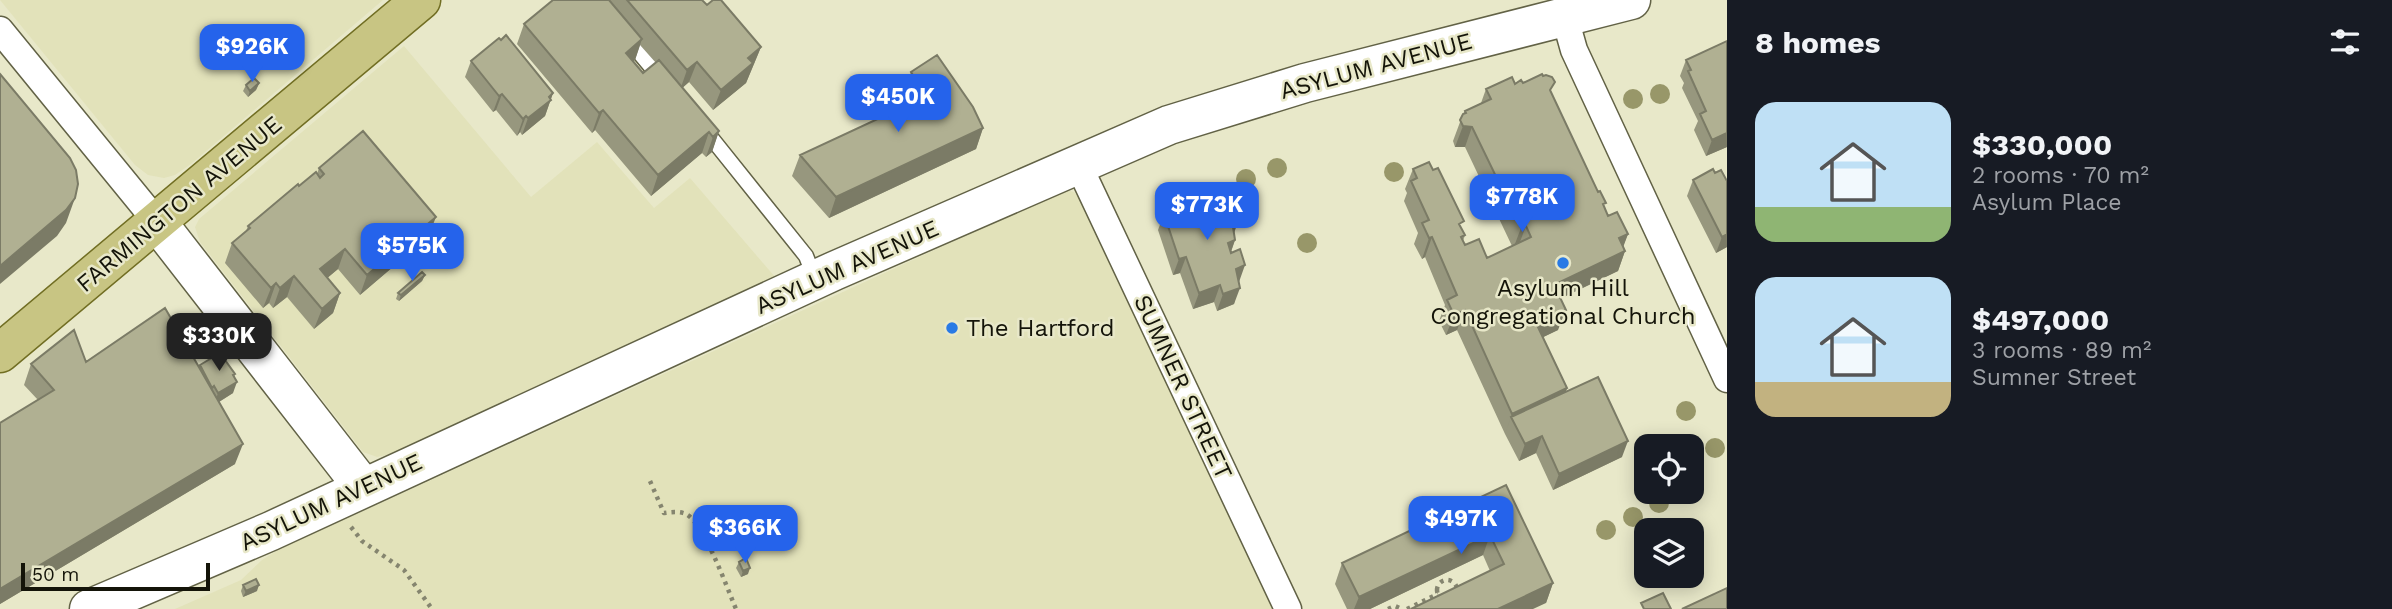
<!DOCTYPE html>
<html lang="en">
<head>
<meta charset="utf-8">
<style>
	:root { --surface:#171b24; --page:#20242c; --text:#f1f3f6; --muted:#9ea1a6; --accent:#2563eb }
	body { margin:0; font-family:"Work Sans",sans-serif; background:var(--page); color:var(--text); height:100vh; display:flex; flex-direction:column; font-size:26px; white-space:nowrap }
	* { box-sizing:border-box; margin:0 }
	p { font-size:23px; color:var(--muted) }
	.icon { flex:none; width:38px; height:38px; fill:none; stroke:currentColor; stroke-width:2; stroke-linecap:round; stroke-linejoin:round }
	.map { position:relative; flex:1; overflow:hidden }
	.sheet { display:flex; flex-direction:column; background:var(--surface); width:665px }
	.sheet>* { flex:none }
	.tools { position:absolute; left:1634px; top:434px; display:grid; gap:14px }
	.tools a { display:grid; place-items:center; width:70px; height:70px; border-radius:14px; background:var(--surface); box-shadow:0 4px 18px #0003; font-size:35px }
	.scale { position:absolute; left:21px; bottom:18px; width:189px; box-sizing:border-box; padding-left:7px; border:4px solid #141409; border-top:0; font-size:19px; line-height:24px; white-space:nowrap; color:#141409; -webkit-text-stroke:5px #e8e8c9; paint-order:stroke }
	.price { position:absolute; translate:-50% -60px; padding:0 16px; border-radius:14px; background:var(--accent); color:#fff; font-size:23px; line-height:46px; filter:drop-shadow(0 2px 4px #0008) }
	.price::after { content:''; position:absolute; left:50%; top:42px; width:21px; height:16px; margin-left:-10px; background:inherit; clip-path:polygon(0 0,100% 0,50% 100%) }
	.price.active { background:#222; color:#fff }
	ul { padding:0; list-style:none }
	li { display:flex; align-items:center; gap:21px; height:175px; padding:0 28px }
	li span { display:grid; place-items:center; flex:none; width:196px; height:140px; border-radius:21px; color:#555 }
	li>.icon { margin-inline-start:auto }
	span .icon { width:84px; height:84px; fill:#fffc; stroke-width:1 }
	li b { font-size:30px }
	h2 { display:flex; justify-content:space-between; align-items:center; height:84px; padding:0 28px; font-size:30px }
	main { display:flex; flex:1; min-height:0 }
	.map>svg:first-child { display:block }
	.built { fill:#e2e2ba }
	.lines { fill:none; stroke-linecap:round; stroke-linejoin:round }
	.lane-casing { stroke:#626246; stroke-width:17 }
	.street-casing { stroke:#626246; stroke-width:29 }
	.secondary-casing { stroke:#626246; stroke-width:41 }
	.primary-casing { stroke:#716e23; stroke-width:41 }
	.path { stroke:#85856f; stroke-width:4.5; stroke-dasharray:3.5 5; stroke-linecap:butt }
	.lane { stroke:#fff; stroke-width:14 }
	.street { stroke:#fff; stroke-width:26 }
	.secondary { stroke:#fff; stroke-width:38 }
	.primary { stroke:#c8c583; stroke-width:38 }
	.tree { fill:#989769 }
	.wall { fill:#97977e; fill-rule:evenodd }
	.shaded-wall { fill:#7b7b66 }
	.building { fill:#b0b092; stroke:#7b7b66; stroke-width:2 }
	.poi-dot { fill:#297ae5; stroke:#e8e8c9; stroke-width:2.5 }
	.labels { text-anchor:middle; stroke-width:5; stroke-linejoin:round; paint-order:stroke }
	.street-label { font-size:24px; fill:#141409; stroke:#e8e8c9 }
	.poi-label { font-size:24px; fill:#141409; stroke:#e8e8c9 }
</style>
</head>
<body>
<main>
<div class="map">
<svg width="1727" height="609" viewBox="0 0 1727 609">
	<rect width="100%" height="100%" fill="#e8e8c9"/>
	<!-- built -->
	<path class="built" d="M 0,0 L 383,0 L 191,164 L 175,175 L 164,178 L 148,175 L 135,165 Z
		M 404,46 L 531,197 L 597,142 L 654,208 L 690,178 L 775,277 L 391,454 L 377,457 L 363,452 L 200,242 L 195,227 L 199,219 Z
		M 1066,190 L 1074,192 L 1080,199 L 1275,609 L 175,609 L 241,580 L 262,560 L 278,550 Z"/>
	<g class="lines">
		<!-- lane casing -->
		<g class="lane-casing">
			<path id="lane" d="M 626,37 L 662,80
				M 705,130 L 806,256 L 815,279"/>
		</g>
		<!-- street casing -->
		<g class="street-casing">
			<path id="street" d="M 1565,18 L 1574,50 L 1727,379
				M 0,30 L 157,222
				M 1078,164 L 1288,609"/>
		</g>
		<!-- secondary casing -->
		<g class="secondary-casing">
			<path id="secondary" d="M 157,222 L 363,487
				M 89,609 L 271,531 L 834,271 L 1169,125 L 1305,83 L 1631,0"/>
		</g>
		<!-- primary casing -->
		<g class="primary-casing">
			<path id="primary" d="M 0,353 L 421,0"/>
		</g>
		<!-- path -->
		<path class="path" d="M 650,481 L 664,513 C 671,512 679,511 686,514 C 704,523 727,588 736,609
			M 351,527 L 362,541 L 404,570 L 432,609
			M1437 590a10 10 0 1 1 20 0a10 10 0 1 1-20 0Z
			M 1388,609 L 1395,606 L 1402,609
			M 1407,609 L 1438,594"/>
		<!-- lane -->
		<use href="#lane" class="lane"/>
		<!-- street -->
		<use href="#street" class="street"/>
		<!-- secondary -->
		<use href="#secondary" class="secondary"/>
		<!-- primary -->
		<use href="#primary" class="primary"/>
	</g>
	<!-- trees -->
	<g class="tree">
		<circle cx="1660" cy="94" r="10"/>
		<circle cx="1633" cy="99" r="10"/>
		<circle cx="1277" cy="168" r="10"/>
		<circle cx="1394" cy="172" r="10"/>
		<circle cx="1246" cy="179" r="10"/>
		<circle cx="1238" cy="215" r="10"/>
		<circle cx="1307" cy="243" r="10"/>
		<circle cx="1686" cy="411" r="10"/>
		<circle cx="1715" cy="448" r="10"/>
		<circle cx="1659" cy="503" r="10"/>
		<circle cx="1633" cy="517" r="10"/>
		<circle cx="1606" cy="530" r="10"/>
	</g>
	<!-- wall -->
	<path class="wall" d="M 553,0 L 702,0 L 707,5 L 761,47 L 746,83 L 713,110 L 689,82 L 682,88 L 719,131 L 712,152 L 706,157 L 702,153 L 651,196 L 595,130 L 592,133 L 517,44 L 524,24 ZM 640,45 L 656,63 L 643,73 L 633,61 L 635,60 Z
		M 1727,41 L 1727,147 L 1706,156 L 1694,130 L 1698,121 L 1682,88 L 1684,83 L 1680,76 L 1686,60 Z
		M 471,61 L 553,93 L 545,116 L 522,135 L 520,132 L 517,136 L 496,110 L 493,112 L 465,77 Z
		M 911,72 L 983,128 L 976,149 L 829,218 L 792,176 L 800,155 L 911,103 L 904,93 Z
		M 1523,83 L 1551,93 L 1608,216 L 1628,234 L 1623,246 L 1625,251 L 1618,271 L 1560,299 L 1558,330 L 1543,337 L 1567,388 L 1566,392 L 1622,457 L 1553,490 L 1536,453 L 1519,461 L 1505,434 L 1457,330 L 1446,335 L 1439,321 L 1445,305 L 1425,257 L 1422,259 L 1414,244 L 1418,233 L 1404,201 L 1407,193 L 1405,189 L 1413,169 L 1461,228 L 1465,235 L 1463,241 L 1465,245 L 1487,258 L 1512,246 L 1465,147 L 1455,147 L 1453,141 L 1463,114 L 1465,111 L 1481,103 L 1486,89 L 1515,84 Z
		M 259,84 L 256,90 L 248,97 L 243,91 L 246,85 Z
		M 319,168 L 428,237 L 360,295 L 338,269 L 327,278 L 340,293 L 333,313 L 314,329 L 287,297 L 273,308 L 269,303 L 263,308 L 225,263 L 232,243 L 246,231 L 248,226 L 299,186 L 317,174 Z
		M 1715,173 L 1727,247 L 1716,253 L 1687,196 L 1693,180 Z
		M 1201,201 L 1234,234 L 1235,240 L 1231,252 L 1239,282 L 1234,304 L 1217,311 L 1214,302 L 1193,309 L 1180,273 L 1173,275 L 1158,230 L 1164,214 Z
		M 425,275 L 422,281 L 399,301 L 396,299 L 398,293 Z
		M 86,362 L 199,368 L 200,365 L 235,374 L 233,393 L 219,402 L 235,464 L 0,604 L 0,423 L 38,400 L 24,385 L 31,364 Z
		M 1506,485 L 1553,583 L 1546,603 L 1490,571 L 1483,555 L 1370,609 L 1347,609 L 1335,584 L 1342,563 Z
		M 739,562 L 748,574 L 741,577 L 736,568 Z
		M 243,585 L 257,591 L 243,597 L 241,591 Z"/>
	<!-- shaded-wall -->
	<path class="shaded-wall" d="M 642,39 L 635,60 L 619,73 L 626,53 Z
		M 761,47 L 746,83 L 713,110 L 721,90 L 748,58 Z
		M 697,62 L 689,82 L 680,90 L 687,70 Z
		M 259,83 L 256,90 L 248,97 L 250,91 Z
		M 553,93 L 545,116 L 522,135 L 528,118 Z
		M 502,94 L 496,110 L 493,112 L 499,96 Z
		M 603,110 L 595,130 L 592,133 L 599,113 Z
		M 526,116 L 520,132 L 517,136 L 523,119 Z
		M 1463,126 L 1472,127 L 1465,147 L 1455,147 Z
		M 983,128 L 976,149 L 829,218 L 836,197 Z
		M 719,131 L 712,152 L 706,157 L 713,137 Z
		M 709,132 L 702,153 L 651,196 L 658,175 Z
		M 1727,133 L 1727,147 L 1706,156 L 1712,140 Z
		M 75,198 L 66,223 L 57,236 L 0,284 L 0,266 Z
		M 436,217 L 428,237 L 360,295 L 367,275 Z
		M 1237,225 L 1231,241 L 1235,240 L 1229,257 L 1222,259 L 1233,227 Z
		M 1526,226 L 1518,247 L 1513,249 L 1521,228 Z
		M 1628,234 L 1621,253 L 1625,251 L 1618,271 L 1555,301 L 1555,287 L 1560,282 L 1619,238 Z
		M 1727,234 L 1727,247 L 1716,253 L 1722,237 Z
		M 1432,237 L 1425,257 L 1422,259 L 1429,238 Z
		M 345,249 L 338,269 L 313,290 L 320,269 Z
		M 1186,257 L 1180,273 L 1173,275 L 1179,259 Z
		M 1245,265 L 1239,282 L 1236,269 Z
		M 425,275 L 422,281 L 399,301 L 401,295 Z
		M 294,276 L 287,297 L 273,308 L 280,288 Z
		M 276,283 L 269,303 L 263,308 L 271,288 Z
		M 1220,285 L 1214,302 L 1193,309 L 1199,293 Z
		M 1240,288 L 1234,304 L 1217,311 L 1223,294 Z
		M 340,293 L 333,313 L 314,329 L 322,309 Z
		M 1465,310 L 1457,330 L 1446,335 L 1454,315 Z
		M 1566,310 L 1558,330 L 1529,344 L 1536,323 Z
		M 237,382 L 233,393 L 214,405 L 218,393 Z
		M 1567,388 L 1560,408 L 1511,417 L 1505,434 L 1512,414 Z
		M 1542,436 L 1536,453 L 1519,461 L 1525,444 Z
		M 1628,441 L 1622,457 L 1553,490 L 1559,474 Z
		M 243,444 L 235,464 L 0,604 L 0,589 Z
		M 1490,535 L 1483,555 L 1370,609 L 1354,609 L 1359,597 Z
		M 750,568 L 748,574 L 741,577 L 743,571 Z
		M 1553,583 L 1546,603 L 1533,609 L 1498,609 Z
		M 259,585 L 257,591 L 243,597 L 246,591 Z"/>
	<!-- building -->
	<path class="building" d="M 553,0 L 609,0 L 642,39 L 626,53 L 643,73 L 659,60 L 719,131 L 713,137 L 709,132 L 658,175 L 603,110 L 599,113 L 524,24 Z
		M 627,0 L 702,0 L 707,5 L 713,0 L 721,0 L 761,47 L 748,58 L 753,63 L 721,90 L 697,62 L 687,70 Z
		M 506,35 L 553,93 L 549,97 L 551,100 L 528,118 L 526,116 L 523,119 L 502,94 L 499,96 L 471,61 L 499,38 L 501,40 Z
		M 1727,41 L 1727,133 L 1712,140 L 1700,114 L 1706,111 L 1688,71 L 1691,70 L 1686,60 Z
		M 937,55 L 973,107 L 983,128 L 836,197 L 800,155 L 927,96 L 911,72 Z
		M 0,74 L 70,158 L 76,170 L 78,184 L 75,198 L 66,210 L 0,266 Z
		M 1542,74 L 1543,76 L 1546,75 L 1552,77 L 1555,82 L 1550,90 L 1598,192 L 1600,191 L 1606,203 L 1603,204 L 1608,216 L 1617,212 L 1628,234 L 1619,238 L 1625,251 L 1560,282 L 1561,284 L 1555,287 L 1566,310 L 1536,323 L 1567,388 L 1512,414 L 1465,310 L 1454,315 L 1447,300 L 1457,295 L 1432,237 L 1429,238 L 1422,223 L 1429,220 L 1411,181 L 1417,178 L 1413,169 L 1429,162 L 1433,170 L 1438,168 L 1464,221 L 1459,224 L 1465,235 L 1461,237 L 1465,245 L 1479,239 L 1487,258 L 1531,237 L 1526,226 L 1521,228 L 1472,127 L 1463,126 L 1460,120 L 1463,114 L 1466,113 L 1465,111 L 1491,99 L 1486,89 L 1512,77 L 1515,84 L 1521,80 L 1523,83 Z
		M 254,78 L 259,83 L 250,91 L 246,85 Z
		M 363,131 L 436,217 L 367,275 L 345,249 L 320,269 L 340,293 L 322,309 L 294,276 L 280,288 L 276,283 L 271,288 L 232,243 L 250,228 L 248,226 L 298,184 L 299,186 L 316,172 L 320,178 L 324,174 L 319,168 Z
		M 1713,169 L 1715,173 L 1721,170 L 1727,181 L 1727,234 L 1722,237 L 1693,180 Z
		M 1220,195 L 1221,198 L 1227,196 L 1237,225 L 1233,227 L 1235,240 L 1228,243 L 1231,253 L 1240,249 L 1245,265 L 1236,269 L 1240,288 L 1223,294 L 1220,285 L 1199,293 L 1186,257 L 1179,259 L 1164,214 L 1201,199 L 1201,201 Z
		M 422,272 L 425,275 L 401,295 L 398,293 Z
		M 165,308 L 243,444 L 0,589 L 0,423 L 54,390 L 31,364 L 74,330 L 86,362 Z
		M 220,353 L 235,374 L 233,375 L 237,382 L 218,393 L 214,386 L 212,388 L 200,365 Z
		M 1598,377 L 1628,441 L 1559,474 L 1542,436 L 1525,444 L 1511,417 Z
		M 1506,485 L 1553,583 L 1498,609 L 1411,609 L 1504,564 L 1490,535 L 1359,597 L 1342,563 Z
		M 746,558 L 750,568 L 743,571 L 739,562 Z
		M 256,579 L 259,585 L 246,591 L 243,585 Z
		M 1727,588 L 1727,609 L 1682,609 Z
		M 1663,593 L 1671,609 L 1644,609 L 1641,603 Z"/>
	<!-- markers -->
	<g class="poi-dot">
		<circle cx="1563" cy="263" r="7"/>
		<circle cx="952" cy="328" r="7"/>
	</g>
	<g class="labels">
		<!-- street labels -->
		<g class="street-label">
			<text transform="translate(1376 66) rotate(-15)" y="8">ASYLUM AVENUE</text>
			<text transform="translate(179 204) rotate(-40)" y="8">FARMINGTON AVENUE</text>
			<text transform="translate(847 267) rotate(-24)" y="8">ASYLUM AVENUE</text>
			<text transform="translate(1183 387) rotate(65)" y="8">SUMNER STREET</text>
			<text transform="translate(331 502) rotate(-25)" y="8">ASYLUM AVENUE</text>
		</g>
		<!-- poi labels -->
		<g class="poi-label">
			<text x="1563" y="296">Asylum Hill<tspan x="1563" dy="28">Congregational Church</tspan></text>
			<text x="966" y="336" text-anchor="start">The Hartford</text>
		</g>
	</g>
</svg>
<div class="tools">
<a><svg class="icon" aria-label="locate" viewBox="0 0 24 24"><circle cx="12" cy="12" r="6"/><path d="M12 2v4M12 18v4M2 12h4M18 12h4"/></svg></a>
<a><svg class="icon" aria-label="layers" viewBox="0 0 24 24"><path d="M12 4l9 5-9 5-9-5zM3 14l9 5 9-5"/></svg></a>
</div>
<div class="scale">50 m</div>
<b class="price" style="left:252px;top:84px">$926K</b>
<b class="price" style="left:898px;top:134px">$450K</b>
<b class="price" style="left:1522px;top:234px">$778K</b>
<b class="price" style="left:1207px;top:242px">$773K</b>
<b class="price" style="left:412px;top:283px">$575K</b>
<b class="price active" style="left:219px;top:373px">$330K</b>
<b class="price" style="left:1461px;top:556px">$497K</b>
<b class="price" style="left:745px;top:565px">$366K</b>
</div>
<section class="sheet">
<h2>8 homes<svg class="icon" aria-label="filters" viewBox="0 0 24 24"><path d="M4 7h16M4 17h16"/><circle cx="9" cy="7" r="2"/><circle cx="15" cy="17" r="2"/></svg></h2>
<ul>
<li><span style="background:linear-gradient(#bfe0f5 75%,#8fb573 0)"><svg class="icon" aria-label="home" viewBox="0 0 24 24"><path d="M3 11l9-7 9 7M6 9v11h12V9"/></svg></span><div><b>$330,000</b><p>2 rooms · 70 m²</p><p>Asylum Place</p></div></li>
<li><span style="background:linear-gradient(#bfe0f5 75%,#c2b280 0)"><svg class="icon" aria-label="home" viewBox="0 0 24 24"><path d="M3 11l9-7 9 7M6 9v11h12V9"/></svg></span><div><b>$497,000</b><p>3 rooms · 89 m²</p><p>Sumner Street</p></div></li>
</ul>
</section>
</main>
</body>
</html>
